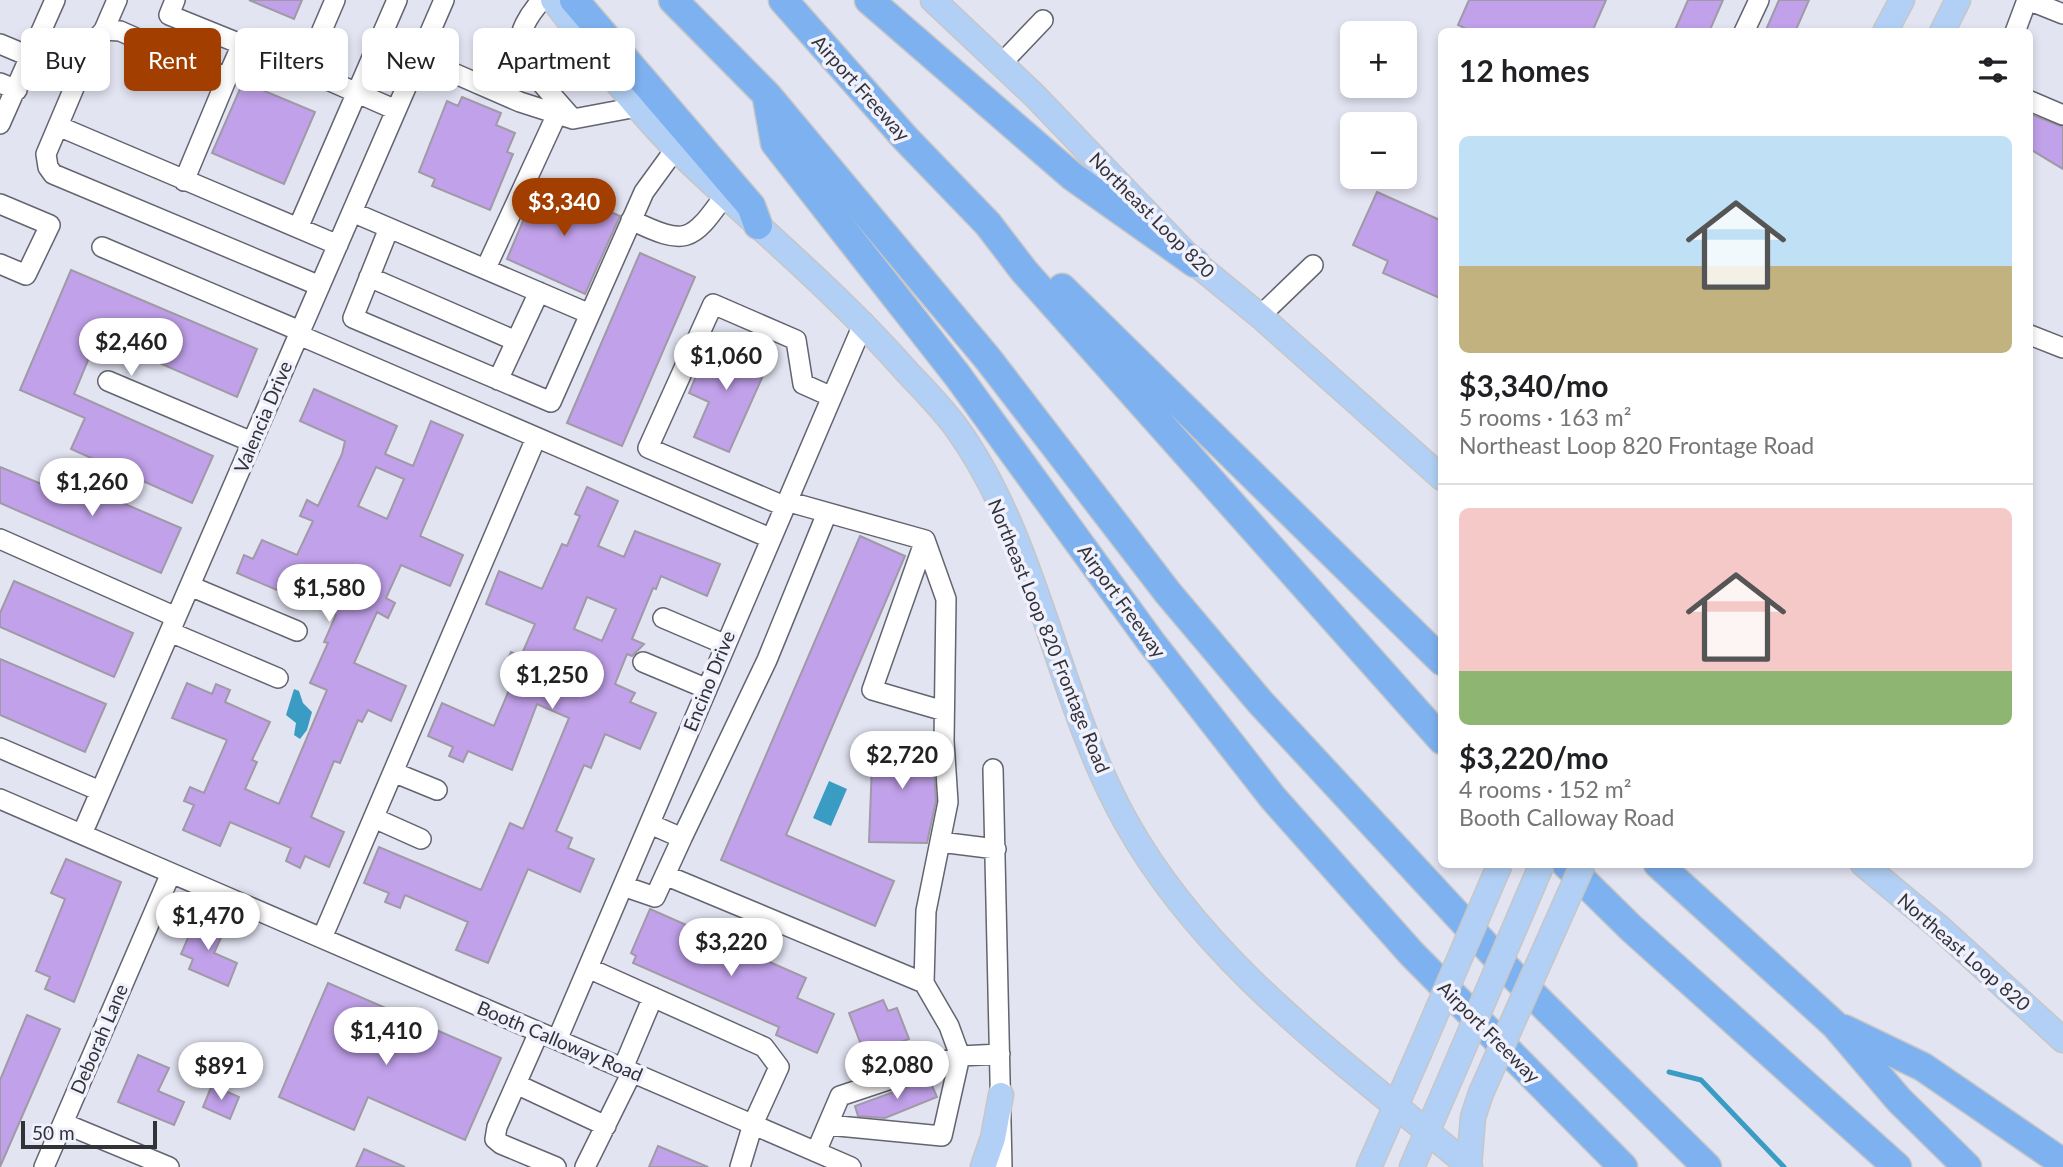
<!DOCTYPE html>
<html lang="en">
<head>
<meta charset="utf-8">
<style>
	:root { --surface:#fff; --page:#f2f2f2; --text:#202124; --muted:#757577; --line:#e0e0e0; --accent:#a23f00 }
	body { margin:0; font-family:Lato,sans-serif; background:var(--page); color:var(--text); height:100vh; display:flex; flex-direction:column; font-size:26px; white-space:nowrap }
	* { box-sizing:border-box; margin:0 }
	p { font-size:23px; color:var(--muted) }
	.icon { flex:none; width:38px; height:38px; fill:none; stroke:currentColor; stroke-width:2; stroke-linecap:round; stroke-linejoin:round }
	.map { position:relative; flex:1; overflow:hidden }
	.details { position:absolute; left:1438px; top:28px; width:595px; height:840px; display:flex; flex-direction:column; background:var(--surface); border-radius:10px; box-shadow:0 4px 10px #0003 }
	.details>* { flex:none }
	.guide { position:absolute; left:21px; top:28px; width:665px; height:63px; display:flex; gap:14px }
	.tools { position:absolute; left:1340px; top:21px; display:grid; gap:14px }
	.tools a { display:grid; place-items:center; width:77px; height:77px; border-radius:10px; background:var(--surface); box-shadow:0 4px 10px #0003; font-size:35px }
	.scale { position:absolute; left:21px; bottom:18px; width:136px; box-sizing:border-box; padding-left:7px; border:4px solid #323338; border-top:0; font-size:19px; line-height:24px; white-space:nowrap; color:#323338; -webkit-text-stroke:5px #f0f1fd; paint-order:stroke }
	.price { position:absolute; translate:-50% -60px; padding:0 16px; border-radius:24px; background:#fff; color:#222; font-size:23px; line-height:46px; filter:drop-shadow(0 2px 4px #0008) }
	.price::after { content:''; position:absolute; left:50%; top:42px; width:21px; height:16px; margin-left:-10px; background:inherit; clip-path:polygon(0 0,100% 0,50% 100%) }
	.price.active { background:var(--accent); color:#fff }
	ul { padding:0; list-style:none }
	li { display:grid; align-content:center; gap:14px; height:371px; padding:0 21px }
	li+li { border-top:2px solid var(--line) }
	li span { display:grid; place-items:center; height:217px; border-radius:10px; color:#555 }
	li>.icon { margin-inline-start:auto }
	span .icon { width:126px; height:126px; fill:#fffc; stroke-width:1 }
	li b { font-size:30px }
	h2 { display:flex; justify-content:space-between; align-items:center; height:84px; padding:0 21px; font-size:30px }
	.pill { padding:0 24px; border-radius:10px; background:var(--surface); box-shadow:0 4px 10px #0003; font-size:24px; line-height:63px }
	.pill.active { background:var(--accent); color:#fff }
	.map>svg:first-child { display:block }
	.water { fill:#3a9cc3 }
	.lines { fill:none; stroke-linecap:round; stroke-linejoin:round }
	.stream { stroke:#3a9cc3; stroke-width:5 }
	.building { fill:#c1a1ea; stroke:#9f9aa6; stroke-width:2; fill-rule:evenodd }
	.minor-casing { stroke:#626470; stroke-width:22 }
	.major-casing { stroke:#c6c6c7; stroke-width:27 }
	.highway-casing { stroke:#c6c6c7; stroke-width:31 }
	.minor { stroke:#fff; stroke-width:19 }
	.major { stroke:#b2d0f5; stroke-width:24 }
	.highway { stroke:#7eb1ef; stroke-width:28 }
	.major-bridge-casing { stroke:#c6c6c7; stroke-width:27; stroke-linecap:butt }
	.major-bridge { stroke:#b2d0f5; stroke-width:24 }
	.labels { text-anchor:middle; stroke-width:7; stroke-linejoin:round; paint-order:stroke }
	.street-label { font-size:19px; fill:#323338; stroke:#f0f1fd }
</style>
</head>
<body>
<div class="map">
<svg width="2063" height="1167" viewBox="0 0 2063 1167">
	<rect width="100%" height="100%" fill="#e2e4f2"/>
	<!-- water -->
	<path class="water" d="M 294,689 L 299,691 L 303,703 L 312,712 L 307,730 L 300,739 L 294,735 L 296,723 L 286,715 Z
		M 829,781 L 847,789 L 831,826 L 813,818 Z"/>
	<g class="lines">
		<!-- stream -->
		<path class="stream" d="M 1669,1072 L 1701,1080 L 1784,1167"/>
	</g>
	<!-- building -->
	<path class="building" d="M 249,0 L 302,0 L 294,19 Z
		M 1469,0 L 1606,0 L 1592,32 L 1473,32 L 1458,25 Z
		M 1688,0 L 1723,0 L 1709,32 L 1674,32 Z
		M 1779,0 L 1809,0 L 1795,32 L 1765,32 Z
		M 243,82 L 315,112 L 284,184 L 212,153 Z
		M 462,97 L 501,113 L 496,125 L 515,133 L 507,152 L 513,154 L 490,210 L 432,186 L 435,179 L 419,172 L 447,101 L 458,106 Z
		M 2030,114 L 2063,127 L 2063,169 L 2030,149 Z
		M 546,183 L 620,216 L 585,294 L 507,259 L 531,202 L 536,205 Z
		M 1377,192 L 1442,221 L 1442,299 L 1383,273 L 1388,261 L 1353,245 Z
		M 640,253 L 695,277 L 622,446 L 567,423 Z
		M 71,270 L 257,349 L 237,397 L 98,336 L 74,394 L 213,456 L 192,503 L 71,449 L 85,418 L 20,390 Z
		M 712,338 L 769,362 L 729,452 L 694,437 L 709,402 L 689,393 Z
		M 314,389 L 397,426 L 385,454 L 413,466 L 431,421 L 463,435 L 420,536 L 463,555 L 450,586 L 401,565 L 386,598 L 395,603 L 388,618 L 377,612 L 354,663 L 406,686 L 391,721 L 368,710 L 362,722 L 358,720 L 340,763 L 334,761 L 311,817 L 344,832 L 329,867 L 305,856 L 300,868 L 286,861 L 291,848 L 230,822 L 220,846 L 183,830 L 194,805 L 184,801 L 190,787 L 204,793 L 227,740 L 172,718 L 187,683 L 212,694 L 216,684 L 230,690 L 225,702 L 270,722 L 252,760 L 257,762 L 245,789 L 279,804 L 327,690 L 310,683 L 328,643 L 324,642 L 336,615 L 237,573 L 244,555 L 253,559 L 262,540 L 297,555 L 313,521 L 300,516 L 307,500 L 318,506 L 342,454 L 345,441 L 300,421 ZM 376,467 L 404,479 L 387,519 L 358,506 Z
		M 0,467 L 56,490 L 62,477 L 181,528 L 161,573 L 0,503 Z
		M 587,487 L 618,501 L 598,546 L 624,557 L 635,531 L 720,564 L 707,596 L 661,576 L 656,589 L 653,588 L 632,639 L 644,644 L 632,656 L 627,654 L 615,684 L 635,693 L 630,702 L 656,713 L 640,749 L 605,734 L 591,768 L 584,765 L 556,831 L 572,838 L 568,848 L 594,859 L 580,892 L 528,869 L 488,963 L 456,950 L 468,922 L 405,895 L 400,908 L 385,902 L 389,893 L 364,883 L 379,847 L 481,890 L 510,823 L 523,829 L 569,718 L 537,704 L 512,770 L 468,751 L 463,762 L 449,756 L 453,747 L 428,736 L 442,703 L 494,726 L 517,671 L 505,666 L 511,652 L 521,656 L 535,624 L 486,604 L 499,571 L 542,589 L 562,544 L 567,546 L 580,516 L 575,514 ZM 587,597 L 616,609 L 602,641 L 574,629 Z
		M 860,536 L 905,556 L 786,835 L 894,881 L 875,926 L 721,860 Z
		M 14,581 L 133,633 L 114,677 L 0,627 L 0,613 Z
		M 0,659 L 106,704 L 85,752 L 0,715 Z
		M 873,738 L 932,740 L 936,801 L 927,843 L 869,842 Z
		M 66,859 L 121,882 L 74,1002 L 45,989 L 50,977 L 36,971 L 65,899 L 51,893 Z
		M 650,909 L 806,978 L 797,998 L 834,1014 L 817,1053 L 776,1035 L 779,1027 L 633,963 L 636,956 L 631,953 Z
		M 197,917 L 225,929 L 214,953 L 237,963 L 228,986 L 189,969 L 193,959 L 181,954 Z
		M 328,983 L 501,1058 L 465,1140 L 368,1097 L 354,1130 L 279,1097 Z
		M 883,1000 L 888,1011 L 897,1008 L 909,1039 L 865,1055 L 849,1013 Z
		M 27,1015 L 60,1029 L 0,1167 L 0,1080 Z
		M 138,1055 L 169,1068 L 158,1091 L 184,1102 L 174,1125 L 118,1102 Z
		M 929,1079 L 937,1097 L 885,1118 L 858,1116 L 855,1106 Z
		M 212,1085 L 239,1097 L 230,1119 L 203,1107 Z
		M 658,1146 L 708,1167 L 649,1167 Z
		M 364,1149 L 405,1167 L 356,1167 Z"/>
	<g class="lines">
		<!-- minor casing -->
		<g class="minor-casing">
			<path id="minor" d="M 175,0 L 169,15 L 305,70 L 335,0
				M 542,0 C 531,12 514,35 522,54 C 528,70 560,104 573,119
				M 2028,0 L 2063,14
				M 104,30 L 117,0
				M 1744,32 L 1759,0
				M 2015,32 L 2027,0
				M 0,44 L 31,57
				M 242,44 L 227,78 L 120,31 L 104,30 L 93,43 L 46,154 L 48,167 L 53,174 L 320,286
				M 419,58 L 520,102 L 573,119 L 637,107
				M 1001,64 L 1043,20
				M 305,70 L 396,110
				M 0,83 L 17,90
				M 2030,101 L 2063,115
				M 0,124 L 55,0
				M 58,126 L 338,245
				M 184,181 L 227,78
				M 0,204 L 50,225 L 26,275 L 0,264
				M 352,212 L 590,314 L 644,192 L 676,148
				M 631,220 C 686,246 691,243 725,195
				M 298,228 L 397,0
				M 389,228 L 353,318 L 551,402 L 590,314
				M 102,247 L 300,331
				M 486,268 L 557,114
				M 369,277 L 516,341
				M 1260,316 L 1313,265
				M 299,335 L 770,538
				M 2030,335 L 2063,348
				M 498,380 L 539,292
				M 108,381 L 252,442
				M 784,506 L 648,448 L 713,304 L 796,340 L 803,384 L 832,397
				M 0,539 L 176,617
				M 925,540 L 872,690 L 944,711
				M 190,586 L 297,631
				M 663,618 L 724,644
				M 170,632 L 278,678
				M 643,662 L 705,688
				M 0,748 L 100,791
				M 993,769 L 1002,1167
				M 393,772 L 437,790
				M 0,799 L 851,1167
				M 374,818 L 421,839
				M 82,834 L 444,0
				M 682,838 L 767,660 L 827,513
				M 940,842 L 996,849
				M 665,875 L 924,983 L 926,911 L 948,802 L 944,741 L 946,599 L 925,540 L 786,501
				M 623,886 L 655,897 L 682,838 L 650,824
				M 322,938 L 536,438
				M 588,968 L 764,1047 L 779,1067 L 753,1124 L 740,1167
				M 924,983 L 949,1026 L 960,1056 L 1000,1054
				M 539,1032 L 497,1127 L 495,1139 L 501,1144 L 556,1167
				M 557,1040 L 864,322
				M 623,1068 L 653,997
				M 516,1084 L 606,1126
				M 63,1123 L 169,1167
				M 828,1125 L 942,1136 L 960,1056
				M 816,1152 L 840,1096 L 960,1056
				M 44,1167 L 171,873
				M 585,1167 L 632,1072"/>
		</g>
		<!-- major casing -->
		<g class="major-casing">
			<path id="major" d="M 553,0 C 594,51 632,106 679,152 C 756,226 838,293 908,373 C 925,391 944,410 958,430 C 1038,542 1057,698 1125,820 C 1205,965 1345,1062 1470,1167
				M 933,0 L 1034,95 L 1195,263 L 1260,316 L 1442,478
				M 1885,32 L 1902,0
				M 1942,32 L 1958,0
				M 1863,864 L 1940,928 L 2063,1040
				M 1469,1166 L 1473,1117 L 1481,1093
				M 983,1167 L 993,1138 L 1001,1095
				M 1369,1167 L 1419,1053
				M 1412,1167 L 1454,1070"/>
		</g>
		<!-- highway casing -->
		<g class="highway-casing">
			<path id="highway" d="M 574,0 L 751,206 L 758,225
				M 673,0 L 767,95 L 988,359 L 1168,593 L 1260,702 L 1513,975 L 1707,1167
				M 783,0 L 906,139 L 988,224 L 1024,271 L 1442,740
				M 869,0 L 1072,176 L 1195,263
				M 767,98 L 775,143 L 957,375 L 1151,642 L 1273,798 L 1411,953 L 1623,1167
				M 1062,288 L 1442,661
				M 1566,864 L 1631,928 L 1897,1167
				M 1658,864 L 1835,1025 L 1899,1100 L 1967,1167
				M 1844,1029 L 1923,1067 L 2063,1163"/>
		</g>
		<!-- minor -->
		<use href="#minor" class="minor"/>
		<!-- major -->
		<use href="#major" class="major"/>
		<!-- highway -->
		<use href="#highway" class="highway"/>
		<!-- major-bridge casing -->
		<g class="major-bridge-casing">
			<path id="major-bridge" d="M 1419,1053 L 1500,864
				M 1454,1070 L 1542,864
				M 1481,1093 L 1583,864"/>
		</g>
		<!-- major-bridge -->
		<use href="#major-bridge" class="major-bridge"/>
	</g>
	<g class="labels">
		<!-- street labels -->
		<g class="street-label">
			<text transform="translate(861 88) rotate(48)" y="7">Airport Freeway</text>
			<text transform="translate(1152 215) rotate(45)" y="7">Northeast Loop 820</text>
			<text transform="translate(263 417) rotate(-67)" y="7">Valencia Drive</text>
			<text transform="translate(1122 601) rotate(54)" y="7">Airport Freeway</text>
			<text transform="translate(1049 636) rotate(68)" y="7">Northeast Loop 820 Frontage Road</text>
			<text transform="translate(709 681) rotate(-68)" y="7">Encino Drive</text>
			<text transform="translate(1964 952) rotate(41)" y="7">Northeast Loop 820</text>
			<text transform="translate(1489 1032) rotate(45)" y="7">Airport Freeway</text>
			<text transform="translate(99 1039) rotate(-67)" y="7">Deborah Lane</text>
			<text transform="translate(560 1041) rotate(23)" y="7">Booth Calloway Road</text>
		</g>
	</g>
</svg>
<div class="tools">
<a>+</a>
<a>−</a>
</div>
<div class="scale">50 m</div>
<b class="price active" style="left:564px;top:238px">$3,340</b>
<b class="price" style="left:131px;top:378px">$2,460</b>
<b class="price" style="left:726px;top:392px">$1,060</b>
<b class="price" style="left:92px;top:518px">$1,260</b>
<b class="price" style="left:329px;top:624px">$1,580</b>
<b class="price" style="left:552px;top:711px">$1,250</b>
<b class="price" style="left:902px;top:791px">$2,720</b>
<b class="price" style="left:208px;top:952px">$1,470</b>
<b class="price" style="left:731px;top:978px">$3,220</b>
<b class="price" style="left:386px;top:1067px">$1,410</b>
<b class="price" style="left:897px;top:1101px">$2,080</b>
<b class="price" style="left:221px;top:1102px">$891</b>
<div class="guide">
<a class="pill">Buy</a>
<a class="pill active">Rent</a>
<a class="pill">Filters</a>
<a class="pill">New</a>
<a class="pill">Apartment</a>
</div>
<section class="details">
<h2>12 homes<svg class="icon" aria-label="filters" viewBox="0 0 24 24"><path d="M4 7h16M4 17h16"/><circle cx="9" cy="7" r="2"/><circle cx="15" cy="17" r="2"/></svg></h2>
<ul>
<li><span style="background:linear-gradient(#bfe0f5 60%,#c2b280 0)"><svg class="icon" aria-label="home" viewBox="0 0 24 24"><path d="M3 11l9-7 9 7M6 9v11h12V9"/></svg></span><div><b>$3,340/mo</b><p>5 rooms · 163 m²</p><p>Northeast Loop 820 Frontage Road</p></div></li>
<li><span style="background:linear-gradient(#f6c9c9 75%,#8fb573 0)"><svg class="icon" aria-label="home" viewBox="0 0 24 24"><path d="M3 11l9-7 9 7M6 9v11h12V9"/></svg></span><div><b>$3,220/mo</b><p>4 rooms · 152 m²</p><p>Booth Calloway Road</p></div></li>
</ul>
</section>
</div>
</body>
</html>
